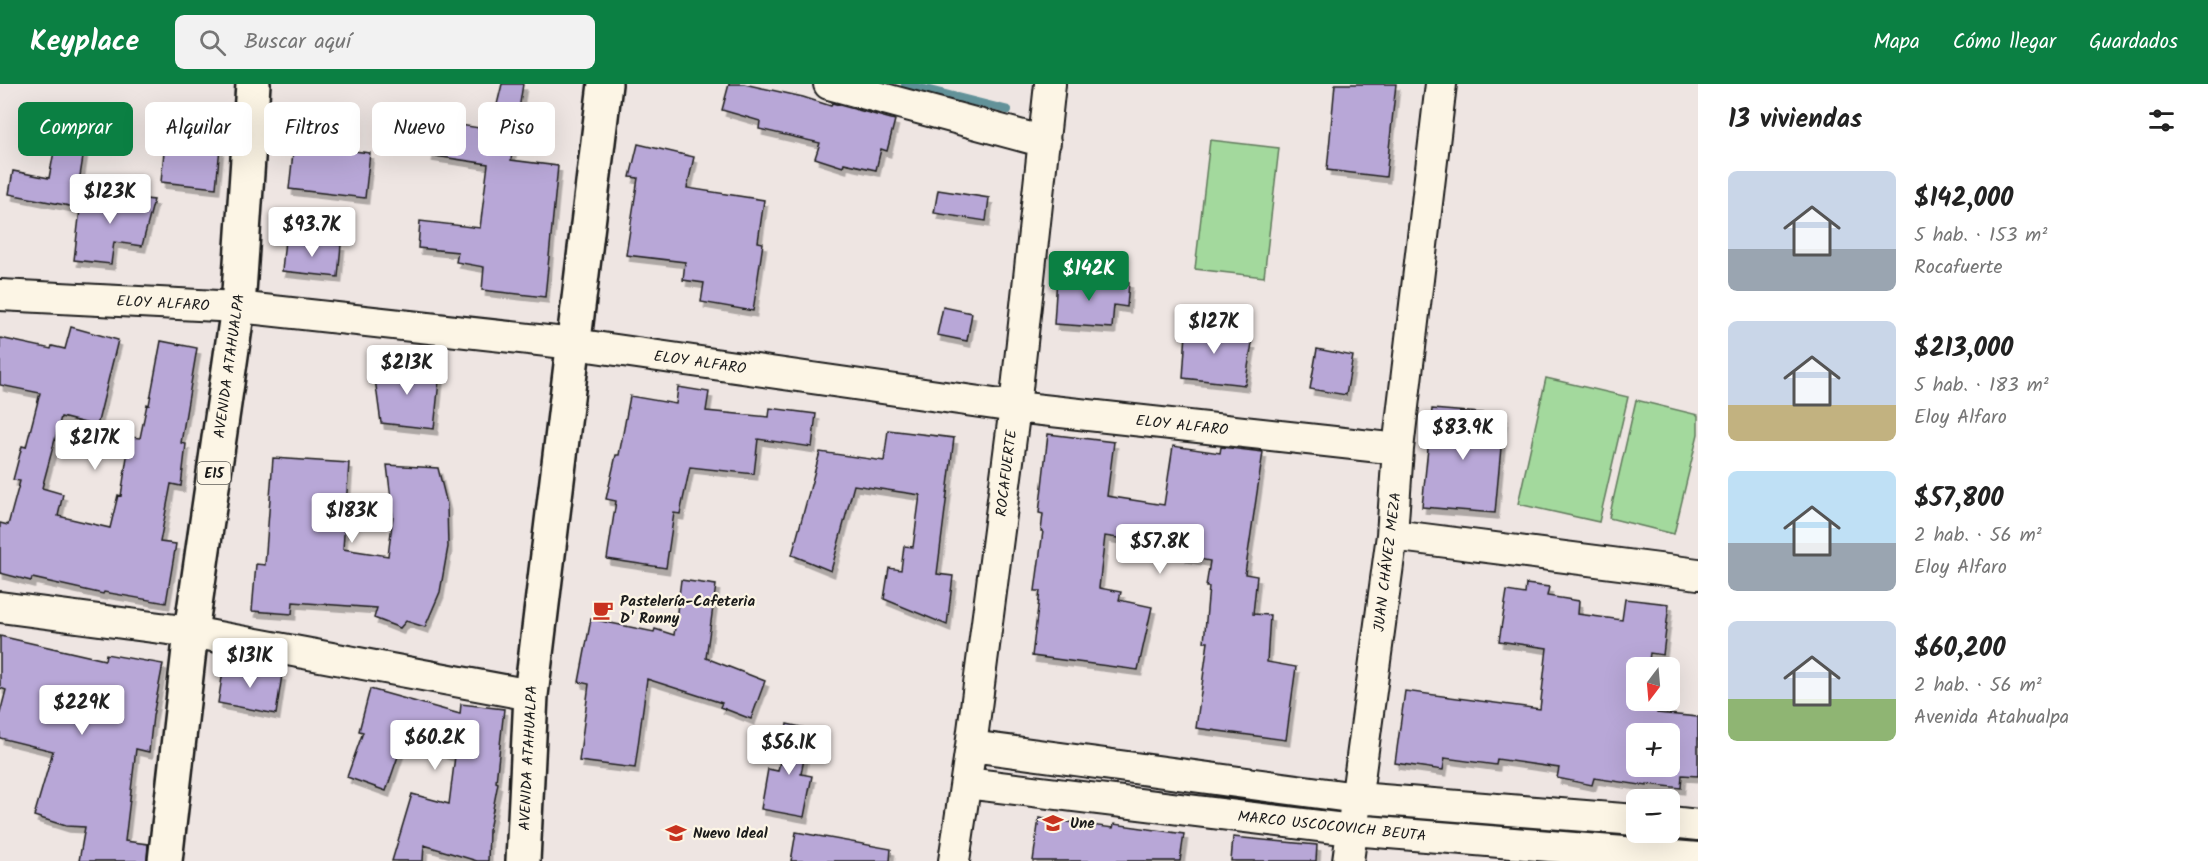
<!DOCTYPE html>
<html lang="es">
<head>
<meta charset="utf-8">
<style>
	:root { --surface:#fff; --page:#f2f2f2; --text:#222; --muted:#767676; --accent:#0b8043 }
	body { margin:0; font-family:Kalam,sans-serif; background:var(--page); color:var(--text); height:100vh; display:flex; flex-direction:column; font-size:22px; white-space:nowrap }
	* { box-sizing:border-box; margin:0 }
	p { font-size:20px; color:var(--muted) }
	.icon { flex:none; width:33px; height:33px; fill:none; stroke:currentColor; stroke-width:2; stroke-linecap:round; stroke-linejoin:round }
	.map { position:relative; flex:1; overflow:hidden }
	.side { display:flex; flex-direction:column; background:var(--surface); width:510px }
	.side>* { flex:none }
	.hud { position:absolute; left:18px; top:18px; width:570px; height:54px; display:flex; gap:12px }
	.needle { width:39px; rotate:196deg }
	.fabs { position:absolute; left:1626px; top:573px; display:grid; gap:12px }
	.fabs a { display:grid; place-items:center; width:54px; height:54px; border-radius:9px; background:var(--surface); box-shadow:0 6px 24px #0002; font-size:30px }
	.price { position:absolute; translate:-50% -51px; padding:0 14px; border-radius:6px; background:#fff; color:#222; font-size:20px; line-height:39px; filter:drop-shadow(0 2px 3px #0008) }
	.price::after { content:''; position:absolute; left:50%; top:36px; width:18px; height:14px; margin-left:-9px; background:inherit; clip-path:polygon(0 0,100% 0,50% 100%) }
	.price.active { background:var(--accent); color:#fff }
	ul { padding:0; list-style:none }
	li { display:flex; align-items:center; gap:18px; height:150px; padding:0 30px }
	li span { display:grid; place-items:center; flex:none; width:168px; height:120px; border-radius:9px; color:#555 }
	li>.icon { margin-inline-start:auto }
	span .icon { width:72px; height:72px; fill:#fffc; stroke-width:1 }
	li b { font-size:26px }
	h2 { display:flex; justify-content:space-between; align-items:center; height:72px; padding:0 30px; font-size:26px }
	.tag { padding:0 21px; border-radius:9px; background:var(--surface); box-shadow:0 6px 24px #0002; font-size:21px; line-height:54px }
	.tag.active { background:var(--accent); color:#fff }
	header { display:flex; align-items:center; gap:36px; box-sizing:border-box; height:84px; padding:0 30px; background:var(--accent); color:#fff }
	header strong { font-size:28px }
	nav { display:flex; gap:33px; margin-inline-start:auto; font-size:21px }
	.search { width:420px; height:54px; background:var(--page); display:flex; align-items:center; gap:15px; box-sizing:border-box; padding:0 21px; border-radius:9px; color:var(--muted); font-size:22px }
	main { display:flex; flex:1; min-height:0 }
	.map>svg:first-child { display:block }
	.green { fill:#a3d99d; stroke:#607a5c; stroke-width:1.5 }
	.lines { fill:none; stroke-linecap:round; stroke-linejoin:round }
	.stream { stroke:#629299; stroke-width:8 }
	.building { fill:#b8a7d7; stroke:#1c1c1c; stroke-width:1.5; fill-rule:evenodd; filter:url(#shadow) }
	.minor-casing { stroke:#1c1c1c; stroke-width:34 }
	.trunk-casing { stroke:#1c1c1c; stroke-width:38 }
	.minor { stroke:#fcf5e5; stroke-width:30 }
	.trunk { stroke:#fcf5e5; stroke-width:33 }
	.labels { text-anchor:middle; stroke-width:4.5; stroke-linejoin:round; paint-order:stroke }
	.shield { fill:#fcf5e5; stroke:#5f5d58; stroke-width:1.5 }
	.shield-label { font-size:14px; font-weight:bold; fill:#1c1c1c }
	.street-label { font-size:15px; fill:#1c1c1c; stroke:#fcf5e5 }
	.poi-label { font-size:15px; font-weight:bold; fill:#1c1c1c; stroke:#fcf5e5; text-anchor:start }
</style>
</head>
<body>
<header>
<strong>Keyplace</strong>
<div class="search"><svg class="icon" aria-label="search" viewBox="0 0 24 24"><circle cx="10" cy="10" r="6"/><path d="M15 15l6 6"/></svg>Buscar aquí</div>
<nav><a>Mapa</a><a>Cómo llegar</a><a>Guardados</a></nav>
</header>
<main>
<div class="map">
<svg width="1698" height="777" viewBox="0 0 1698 777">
	<defs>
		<filter id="shadow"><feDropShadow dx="3.5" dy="6" stdDeviation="0" flood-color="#0004"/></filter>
	</defs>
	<rect width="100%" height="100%" fill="#eee5e2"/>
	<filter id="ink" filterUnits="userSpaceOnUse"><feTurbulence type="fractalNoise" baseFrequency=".0167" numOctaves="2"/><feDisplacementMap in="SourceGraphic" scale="12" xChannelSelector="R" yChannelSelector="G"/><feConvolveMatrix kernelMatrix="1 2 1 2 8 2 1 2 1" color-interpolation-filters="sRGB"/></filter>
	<g filter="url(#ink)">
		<!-- green -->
		<path class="green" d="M 1210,56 L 1279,64 L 1264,193 L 1195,185 Z
			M 1546,294 L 1628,313 L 1599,438 L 1518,420 Z
			M 1636,316 L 1698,331 L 1698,350 L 1674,450 L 1609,434 Z"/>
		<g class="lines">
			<!-- stream -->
			<path class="stream" d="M 905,0 L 1008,26"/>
		</g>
		<!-- building -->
		<path class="building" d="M 502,0 L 523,0 L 511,76 L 558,82 L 545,213 L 482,206 L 484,183 L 456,178 L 458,168 L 418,164 L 420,137 L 480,144 L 488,80 L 429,71 L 435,37 L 479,44 L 481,31 L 494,33 Z
			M 729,0 L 744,0 L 803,13 L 831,22 L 832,19 L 895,36 L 887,67 L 881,65 L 876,86 L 844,79 L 843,83 L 815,74 L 820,59 L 759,45 L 760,37 L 722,26 Z
			M 1335,0 L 1396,0 L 1386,93 L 1327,86 Z
			M 167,38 L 222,43 L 216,104 L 161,98 Z
			M 294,60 L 370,69 L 365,114 L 289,105 Z
			M 638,60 L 694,73 L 687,104 L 764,116 L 758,158 L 763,159 L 753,227 L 701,218 L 704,199 L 683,196 L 685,178 L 626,171 L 638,94 L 630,93 Z
			M 55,62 L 84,67 L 75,123 L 9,110 L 13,87 L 49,94 Z
			M 938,106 L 989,114 L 986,137 L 934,129 Z
			M 82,108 L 154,116 L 142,162 L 114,158 L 111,180 L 74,176 Z
			M 285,155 L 341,161 L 338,193 L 282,187 Z
			M 1057,193 L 1129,198 L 1127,223 L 1114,221 L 1112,244 L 1054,240 Z
			M 943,223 L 972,229 L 967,257 L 937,251 Z
			M 1187,234 L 1218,236 L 1217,254 L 1252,259 L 1245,301 L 1183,294 Z
			M 71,243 L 118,256 L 97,342 L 61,333 L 42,404 L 63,410 L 58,432 L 110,444 L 118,411 L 121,412 L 130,353 L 140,354 L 147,320 L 149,321 L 161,257 L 197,264 L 181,359 L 186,360 L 181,402 L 171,400 L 160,458 L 176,460 L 166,519 L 104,508 L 103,510 L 32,494 L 31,497 L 0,489 L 0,439 L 8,441 L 20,397 L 13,396 L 22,362 L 26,363 L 40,309 L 0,301 L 0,254 L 51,265 L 52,262 L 65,265 Z
			M 1317,265 L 1353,272 L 1346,311 L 1310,305 Z
			M 373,280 L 440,287 L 434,345 L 381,339 Z
			M 678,303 L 709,308 L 706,327 L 769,333 L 770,324 L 816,330 L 812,363 L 758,355 L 754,390 L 690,383 L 680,430 L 674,429 L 666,484 L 607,475 L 616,417 L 606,415 L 616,371 L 619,371 L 630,312 L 676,320 Z
			M 1432,325 L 1504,331 L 1495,429 L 1422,423 Z
			M 888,346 L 954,354 L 937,490 L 953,492 L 947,541 L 884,515 L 889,484 L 901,486 L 904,462 L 913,463 L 920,411 L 854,401 L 831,487 L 792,471 L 820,368 L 884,377 Z
			M 1048,350 L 1114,358 L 1107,412 L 1164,421 L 1173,362 L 1220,369 L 1221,363 L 1263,368 L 1245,490 L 1257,492 L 1253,530 L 1270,531 L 1267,578 L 1296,583 L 1286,656 L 1196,644 L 1208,558 L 1204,558 L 1209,503 L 1206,503 L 1210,477 L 1183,472 L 1184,464 L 1105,452 L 1099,504 L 1121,508 L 1119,516 L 1152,523 L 1138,586 L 1032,572 L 1040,507 L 1035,507 L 1043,447 L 1041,447 L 1043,430 L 1039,429 Z
			M 273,374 L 349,379 L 343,465 L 388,472 L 393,432 L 387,381 L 438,384 L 447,420 L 448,463 L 440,508 L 425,543 L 406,537 L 400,544 L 374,534 L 377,524 L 293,518 L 292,530 L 252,527 L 256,480 L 265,481 Z
			M 681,496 L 716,501 L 706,574 L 765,597 L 751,635 L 720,623 L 722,619 L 647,595 L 635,684 L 579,677 L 589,600 L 579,598 L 591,535 L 654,548 L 655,545 L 674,551 Z
			M 1526,500 L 1549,503 L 1547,512 L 1579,517 L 1578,530 L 1622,536 L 1625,515 L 1669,520 L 1663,571 L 1650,569 L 1648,584 L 1636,584 L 1636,616 L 1643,616 L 1643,620 L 1658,622 L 1657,629 L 1698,633 L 1698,692 L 1682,691 L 1681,704 L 1647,700 L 1647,702 L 1594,694 L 1592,701 L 1557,694 L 1559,684 L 1497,675 L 1496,681 L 1445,674 L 1443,686 L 1395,679 L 1405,607 L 1540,625 L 1547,564 L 1499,557 L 1507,507 L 1525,510 ZM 1636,650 L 1670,650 L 1670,682 L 1636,682 Z
			M 0,552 L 105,576 L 106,570 L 163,580 L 153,632 L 149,668 L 136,665 L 125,757 L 148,760 L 147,777 L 79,777 L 85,743 L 66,742 L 34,732 L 53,667 L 0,654 L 0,629 L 6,606 L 0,604 Z
			M 224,581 L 282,591 L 276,630 L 218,619 Z
			M 370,605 L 460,630 L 461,620 L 504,625 L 496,698 L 498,699 L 489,746 L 488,777 L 477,777 L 424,761 L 423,777 L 392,777 L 412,710 L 449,720 L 455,672 L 403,658 L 386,707 L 347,693 L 363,648 L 359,647 Z
			M 787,640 L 810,645 L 801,690 L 812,692 L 804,733 L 761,725 L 768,685 L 778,687 Z
			M 1039,734 L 1113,744 L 1114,740 L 1184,750 L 1180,777 L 1033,777 Z
			M 796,748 L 891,765 L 890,777 L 791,777 Z
			M 1233,753 L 1317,761 L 1316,777 L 1231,777 Z"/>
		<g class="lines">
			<!-- minor casing -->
			<g class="minor-casing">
				<path id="minor" d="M 829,0 L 1045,58
					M 0,211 L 238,223 L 574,260 L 1015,323 L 1398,365
					M 1392,451 L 1698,490
					M 0,523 L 191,548 L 531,611
					M 971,662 L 1357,714 L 1636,736
					M 966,699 L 1352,746 L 1698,774
					M 1670,738 L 1698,741
					M 954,777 L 971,662 L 1015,323 L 1050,0
					M 1348,777 L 1392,451 L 1398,365 L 1441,0"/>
			</g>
			<!-- trunk casing -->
			<g class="trunk-casing">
				<path id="trunk" d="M 165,777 L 191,548 L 238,223 L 253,0
					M 523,777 L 531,611 L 605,0"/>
			</g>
			<!-- minor -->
			<use href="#minor" class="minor"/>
			<!-- trunk -->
			<use href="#trunk" class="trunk"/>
		</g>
	</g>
	<!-- icons -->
	<defs>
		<g id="cafe-bare" transform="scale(1.62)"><path d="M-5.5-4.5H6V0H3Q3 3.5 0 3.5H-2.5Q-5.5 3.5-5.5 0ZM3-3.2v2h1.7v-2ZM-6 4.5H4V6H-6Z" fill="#c8321e" stroke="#fcf5e5" stroke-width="2.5" paint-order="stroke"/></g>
		<g id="school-bare" transform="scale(1.62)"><path d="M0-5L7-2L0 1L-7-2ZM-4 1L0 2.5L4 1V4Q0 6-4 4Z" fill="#c8321e" stroke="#fcf5e5" stroke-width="2.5" paint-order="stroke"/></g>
	</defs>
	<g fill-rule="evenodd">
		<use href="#cafe-bare" x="603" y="526"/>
		<use href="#school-bare" x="1053" y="739"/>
		<use href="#school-bare" x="676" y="749"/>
	</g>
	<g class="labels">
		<!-- shield labels -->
		<rect class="shield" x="197.5" y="378" width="33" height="22" rx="4.5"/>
		<g class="shield-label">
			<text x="214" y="394">E15</text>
		</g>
		<!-- street labels -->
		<g class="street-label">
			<text transform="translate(163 219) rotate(3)" y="5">ELOY ALFARO</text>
			<text transform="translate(700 278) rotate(8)" y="5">ELOY ALFARO</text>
			<text transform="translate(229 282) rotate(-82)" y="5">AVENIDA ATAHUALPA</text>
			<text transform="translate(1182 341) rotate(6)" y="5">ELOY ALFARO</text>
			<text transform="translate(1006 389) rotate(-83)" y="5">ROCAFUERTE</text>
			<text transform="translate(1387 478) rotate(-83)" y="5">JUAN CHÁVEZ MEZA</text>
			<text transform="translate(528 674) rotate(-87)" y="5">AVENIDA ATAHUALPA</text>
			<text transform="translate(1332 742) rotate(6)" y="5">MARCO USCOCOVICH BEUTA</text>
		</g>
		<!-- poi labels -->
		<g class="poi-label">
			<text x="620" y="522">Pastelería-Cafeteria<tspan x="620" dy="17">D' Ronny</tspan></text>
			<text x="1070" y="744">Une</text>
			<text x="693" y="754">Nuevo Ideal</text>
		</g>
	</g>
</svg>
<div class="fabs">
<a><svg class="needle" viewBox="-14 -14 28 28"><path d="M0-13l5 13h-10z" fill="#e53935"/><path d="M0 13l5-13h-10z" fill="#767676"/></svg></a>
<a>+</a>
<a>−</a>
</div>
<b class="price" style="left:110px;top:141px">$123K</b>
<b class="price" style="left:312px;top:174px">$93.7K</b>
<b class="price active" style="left:1089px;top:218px">$142K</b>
<b class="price" style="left:1214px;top:271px">$127K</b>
<b class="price" style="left:407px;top:312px">$213K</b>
<b class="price" style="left:1463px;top:377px">$83.9K</b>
<b class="price" style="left:95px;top:387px">$217K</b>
<b class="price" style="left:352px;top:460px">$183K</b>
<b class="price" style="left:1160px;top:491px">$57.8K</b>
<b class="price" style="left:250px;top:605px">$131K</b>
<b class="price" style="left:82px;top:652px">$229K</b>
<b class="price" style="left:435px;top:687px">$60.2K</b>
<b class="price" style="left:789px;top:692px">$56.1K</b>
<div class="hud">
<a class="tag active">Comprar</a>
<a class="tag">Alquilar</a>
<a class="tag">Filtros</a>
<a class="tag">Nuevo</a>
<a class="tag">Piso</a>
</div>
</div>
<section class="side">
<h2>13 viviendas<svg class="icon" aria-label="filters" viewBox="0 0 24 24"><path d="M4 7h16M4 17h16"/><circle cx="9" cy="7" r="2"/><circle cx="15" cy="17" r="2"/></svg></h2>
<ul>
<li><span style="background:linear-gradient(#c9d6e8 65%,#9aa5b1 0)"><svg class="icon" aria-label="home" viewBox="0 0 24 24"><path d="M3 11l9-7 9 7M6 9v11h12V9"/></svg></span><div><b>$142,000</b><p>5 hab. · 153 m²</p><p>Rocafuerte</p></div></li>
<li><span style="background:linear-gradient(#c9d6e8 70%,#c2b280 0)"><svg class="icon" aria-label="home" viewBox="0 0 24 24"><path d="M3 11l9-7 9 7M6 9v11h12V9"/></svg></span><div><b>$213,000</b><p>5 hab. · 183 m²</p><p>Eloy Alfaro</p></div></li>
<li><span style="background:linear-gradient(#bfe0f5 60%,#9aa5b1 0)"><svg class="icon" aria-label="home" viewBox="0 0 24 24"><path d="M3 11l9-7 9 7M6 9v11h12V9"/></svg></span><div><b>$57,800</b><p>2 hab. · 56 m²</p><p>Eloy Alfaro</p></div></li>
<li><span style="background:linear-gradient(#c9d6e8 65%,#8fb573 0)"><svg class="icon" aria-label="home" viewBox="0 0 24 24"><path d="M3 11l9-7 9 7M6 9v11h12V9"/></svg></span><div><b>$60,200</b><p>2 hab. · 56 m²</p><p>Avenida Atahualpa</p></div></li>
</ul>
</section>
</main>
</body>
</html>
